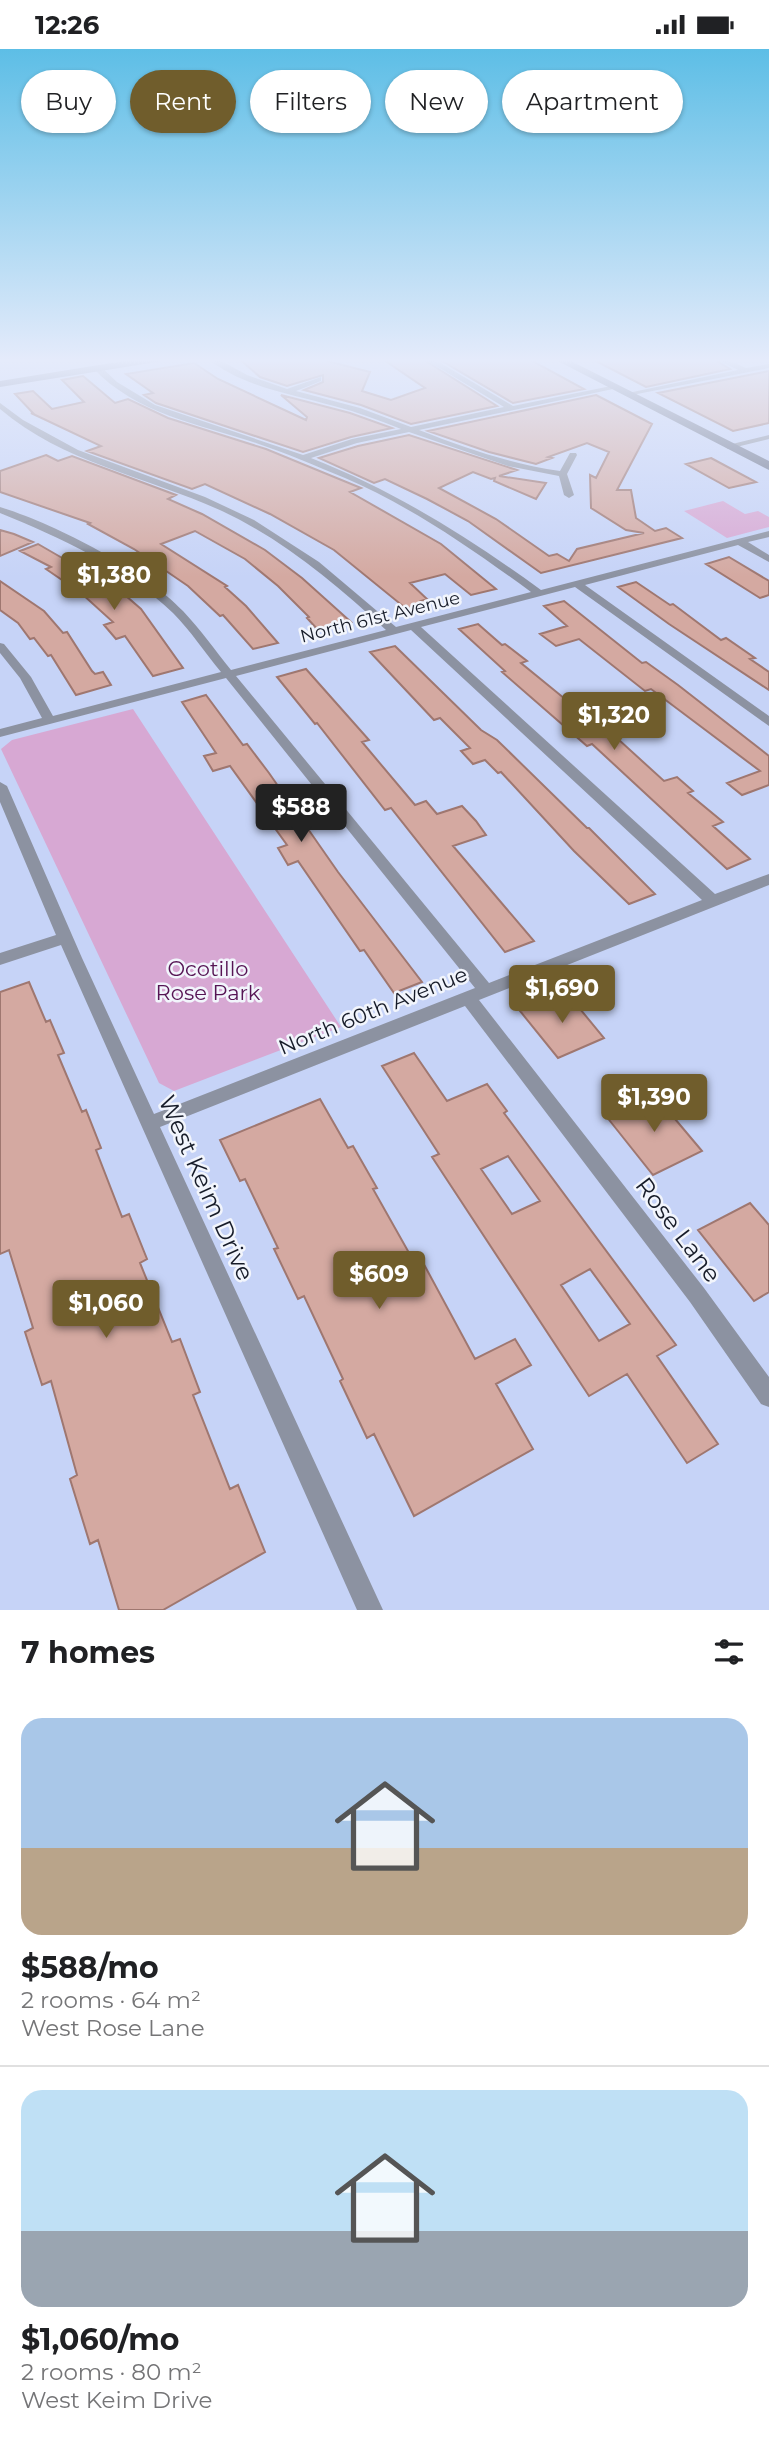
<!DOCTYPE html>
<html lang="en">
<head>
<meta charset="utf-8">
<style>
	:root { --surface:#fff; --page:#f6f6f6; --text:#202124; --muted:#757577; --line:#e0e0e0; --accent:#705d2c }
	body { margin:0; font-family:Montserrat,sans-serif; background:var(--page); color:var(--text); height:100vh; display:flex; flex-direction:column; font-size:26px; white-space:nowrap }
	* { box-sizing:border-box; margin:0 }
	p { font-size:23px; color:var(--muted) }
	.icon { flex:none; width:38px; height:38px; fill:none; stroke:currentColor; stroke-width:2; stroke-linecap:round; stroke-linejoin:round }
	.map { position:relative; height:1561px; overflow:hidden }
	.panel { display:flex; flex-direction:column; background:var(--surface); flex:1 }
	.panel>* { flex:none }
	.hud { position:absolute; left:21px; top:21px; width:728px; height:63px; display:flex; gap:14px }
	.price { position:absolute; translate:-50% -60px; padding:0 16px; border-radius:7px; background:var(--accent); color:#fff; font-size:23px; line-height:46px; filter:drop-shadow(0 2px 4px #0008) }
	.price::after { content:''; position:absolute; left:50%; top:42px; width:21px; height:16px; margin-left:-10px; background:inherit; clip-path:polygon(0 0,100% 0,50% 100%) }
	.price.selected { background:#222; color:#fff }
	ul { padding:0; list-style:none }
	li { display:grid; align-content:center; gap:14px; height:371px; padding:0 21px }
	li+li { border-top:2px solid var(--line) }
	li span { display:grid; place-items:center; height:217px; border-radius:21px; color:#555 }
	li>.icon { margin-inline-start:auto }
	span .icon { width:126px; height:126px; fill:#fffc; stroke-width:1 }
	li b { font-size:30px }
	h2 { display:flex; justify-content:space-between; align-items:center; height:84px; padding:0 21px; font-size:30px }
	.tag { padding:0 24px; border-radius:32px; background:var(--surface); box-shadow:0 2px 5px #0004; font-size:24px; line-height:63px }
	.tag.selected { background:var(--accent); color:#fff }
	.status { display:flex; justify-content:space-between; align-items:center; height:49px; padding:0 35px; background:var(--surface); direction:ltr }
	.status svg { height:19px; fill:currentColor }
	.map>svg:first-child { display:block }
	.green { fill:#d7a8d3 }
	.building { fill:#d4a9a1; stroke:#9f7770; stroke-width:2; fill-rule:evenodd }
	.lines { fill:none; stroke-linecap:round; stroke-linejoin:round }
	.street { fill:#8c92a1; fill-rule:evenodd }
	.secondary { fill:#6a7288; fill-rule:evenodd }
	.labels { text-anchor:middle; stroke-width:5; stroke-linejoin:round; paint-order:stroke }
	.far-street-label { font-size:18px; fill:#171c29; stroke:#f2f5fc }
	.park-label { font-size:21px; fill:#561454; stroke:#f2f5fc }
	.street-label { font-size:21px; fill:#171c29; stroke:#f2f5fc }
	.near-street-label { font-size:24px; fill:#171c29; stroke:#f2f5fc }
</style>
</head>
<body>
<div class="status"><b>12:26</b><svg viewBox="0 0 49 12"><path d="M0 12V9h3v3zM5 12V6h3v6zM10 12V3h3v9zM15 12V0h3v12zM26 1h20v11H26zM47 4h2v5h-2z"/></svg></div>
<div class="map">
<svg width="769" height="1561" viewBox="0 0 769 1561">
	<rect width="100%" height="100%" fill="#c6d3f7"/>
	<!-- green -->
	<path class="green" d="M 723,452 L 745,465 L 758,462 L 769,468 L 769,478 L 727,489 L 684,462 Z
		M 133,660 L 341,978 L 174,1042 L 159,1034 L 1,700 L 12,691 Z"/>
	<!-- building -->
	<path class="building" d="M 238,309 L 327,309 L 327,312 L 370,323 L 362,342 L 391,351 L 425,339 L 381,309 L 421,309 L 497,357 L 411,375 L 361,356 L 304,341 L 323,333 L 323,326 L 287,337 L 260,328 Z
		M 437,309 L 527,309 L 584,340 L 513,354 Z
		M 590,309 L 712,309 L 730,320 L 646,338 Z
		M 194,314 L 218,330 L 306,371 L 307,368 L 281,346 L 350,364 L 392,379 L 351,388 L 303,403 L 156,354 L 144,346 L 153,344 L 126,325 Z
		M 769,322 L 769,374 L 733,382 L 658,344 Z
		M 83,327 L 115,354 L 128,350 L 168,369 L 266,400 L 361,439 L 350,443 L 441,495 L 496,540 L 471,546 L 445,525 L 410,534 L 427,550 L 421,552 L 428,557 L 409,562 L 334,501 L 270,465 L 205,435 L 192,440 L 87,402 L 101,397 L 31,364 L 33,364 L 15,345 L 33,342 L 52,360 L 84,353 L 62,331 Z
		M 596,346 L 652,375 L 617,441 L 631,441 L 636,469 L 655,482 L 666,479 L 682,489 L 541,524 L 468,472 L 427,450 L 385,430 L 374,434 L 319,409 L 358,397 L 409,386 L 517,421 L 499,427 L 546,434 L 536,450 L 494,432 L 495,429 L 491,430 L 473,423 L 439,439 L 496,470 L 549,507 L 557,505 L 569,512 L 577,500 L 644,484 L 626,481 L 591,459 L 590,426 L 596,429 L 609,403 L 587,394 L 548,408 L 552,409 L 536,415 L 489,403 L 428,382 Z
		M 46,406 L 58,412 L 72,407 L 176,446 L 168,450 L 202,465 L 265,501 L 302,529 L 351,573 L 319,582 L 307,569 L 309,568 L 278,537 L 245,510 L 195,482 L 161,495 L 227,537 L 225,538 L 246,557 L 278,594 L 253,600 L 223,566 L 220,567 L 188,537 L 134,500 L 88,475 L 90,474 L 0,443 L 0,422 Z
		M 711,409 L 756,433 L 729,439 L 686,415 Z
		M 0,481 L 14,485 L 33,493 L 0,507 Z
		M 38,495 L 102,532 L 123,548 L 126,547 L 141,560 L 183,619 L 153,627 L 125,587 L 116,590 L 104,576 L 113,573 L 81,544 L 46,520 L 51,518 L 20,502 Z
		M 729,508 L 769,532 L 769,546 L 760,549 L 706,515 Z
		M 0,532 L 44,562 L 63,584 L 67,583 L 92,622 L 95,625 L 103,623 L 111,636 L 76,646 L 51,606 L 48,607 L 34,589 L 30,590 L 18,574 L 0,561 Z
		M 636,533 L 670,556 L 673,555 L 721,591 L 726,589 L 755,609 L 750,610 L 769,623 L 769,641 L 669,575 L 618,538 Z
		M 564,552 L 642,614 L 646,613 L 678,636 L 769,707 L 769,736 L 742,746 L 727,734 L 760,722 L 651,640 L 645,642 L 579,590 L 556,597 L 540,585 L 567,577 L 544,557 Z
		M 478,575 L 502,596 L 505,595 L 527,612 L 521,614 L 565,650 L 572,648 L 664,732 L 677,728 L 693,742 L 688,744 L 723,773 L 713,777 L 750,810 L 727,820 L 592,695 L 587,697 L 502,623 L 505,622 L 459,580 Z
		M 395,597 L 481,681 L 497,691 L 587,779 L 589,779 L 655,845 L 629,855 L 574,802 L 501,723 L 498,724 L 485,711 L 473,715 L 461,702 L 470,699 L 440,669 L 434,671 L 370,603 Z
		M 306,620 L 369,691 L 362,693 L 415,756 L 426,752 L 437,765 L 462,757 L 476,772 L 486,786 L 453,797 L 534,892 L 505,903 L 391,759 L 385,761 L 317,674 L 315,675 L 277,628 Z
		M 206,646 L 243,696 L 247,695 L 269,724 L 338,823 L 422,933 L 394,944 L 364,901 L 360,902 L 298,812 L 288,816 L 278,799 L 287,796 L 230,717 L 213,722 L 204,707 L 216,704 L 182,653 Z
		M 29,933 L 46,973 L 50,971 L 64,1004 L 58,1006 L 82,1063 L 86,1061 L 101,1099 L 96,1101 L 122,1168 L 129,1165 L 147,1210 L 140,1214 L 172,1293 L 180,1290 L 200,1343 L 193,1346 L 230,1440 L 238,1436 L 265,1503 L 163,1561 L 119,1561 L 98,1491 L 90,1495 L 70,1430 L 77,1426 L 51,1332 L 42,1336 L 25,1283 L 33,1279 L 9,1201 L 0,1205 L 0,943 Z
		M 566,943 L 604,989 L 558,1009 L 520,962 Z
		M 414,1004 L 447,1052 L 487,1035 L 507,1062 L 504,1064 L 676,1296 L 657,1307 L 718,1395 L 687,1414 L 627,1325 L 589,1347 L 432,1108 L 439,1105 L 382,1017 ZM 508,1107 L 540,1152 L 512,1165 L 481,1120 ZM 590,1220 L 630,1275 L 599,1292 L 561,1236 Z
		M 654,1045 L 702,1102 L 653,1126 L 606,1067 Z
		M 320,1050 L 348,1099 L 353,1097 L 377,1139 L 373,1140 L 413,1211 L 420,1208 L 475,1310 L 515,1290 L 531,1316 L 496,1335 L 533,1400 L 414,1467 L 374,1385 L 367,1389 L 340,1332 L 343,1330 L 304,1247 L 298,1250 L 274,1200 L 278,1199 L 245,1130 L 240,1132 L 220,1091 Z
		M 750,1154 L 769,1176 L 769,1243 L 754,1252 L 698,1181 Z"/>
	<g class="lines">
		<!-- street -->
		<path class="street" d="M 207,309 L 216,309 L 247,326 L 287,340 L 321,328 L 321,332 L 296,342 L 360,359 L 411,378 L 504,358 L 423,309 L 432,309 L 513,357 L 616,336 L 617,338 L 613,340 L 419,381 C 465,399 511,415 560,422 L 570,404 L 576,404 L 577,406 L 567,425 L 574,446 L 569,449 L 564,446 L 559,427 L 508,417 L 409,383 L 357,394 L 311,409 C 395,442 468,488 541,541 L 769,482 L 769,488 L 748,493 L 769,506 L 769,513 L 738,496 L 585,536 L 769,667 L 769,677 L 575,538 L 421,578 L 715,845 L 769,825 L 769,836 L 479,951 L 704,1239 L 769,1328 L 769,1358 L 761,1355 L 690,1253 L 465,957 L 160,1078 L 383,1561 L 357,1561 L 61,896 L 0,916 L 0,904 L 56,886 L 0,753 L 0,733 L 7,737 L 82,909 L 154,1065 L 475,939 L 226,629 L 0,688 L 0,680 L 42,669 L 20,629 L 0,604 L 0,594 L 4,595 L 31,628 L 53,667 L 221,623 C 205,604 191,582 173,564 C 125,518 61,489 0,464 L 0,458 C 55,475 143,520 183,562 C 200,580 215,601 231,621 L 386,581 C 336,535 284,491 222,462 C 148,428 63,414 0,360 L 0,354 L 23,371 L 78,401 L 205,448 L 254,471 L 319,513 L 396,578 L 531,543 C 472,500 412,458 345,429 C 316,417 286,404 256,394 C 199,375 136,365 93,319 L 100,317 L 117,333 L 155,356 L 303,406 L 352,390 L 401,380 C 379,371 357,363 334,357 C 292,345 242,338 207,309 ZM 411,581 L 702,851 L 489,934 L 236,627 Z
			M 714,309 L 724,309 L 746,319 L 769,315 L 769,319 L 627,347 L 623,345 L 738,321 Z
			M 769,386 L 769,390 L 728,400 L 724,397 Z"/>
		<!-- secondary -->
		<path class="secondary" d="M 142,309 L 168,309 L 163,312 L 0,338 L 0,332 Z
			M 552,309 L 565,309 L 769,412 L 769,421 Z"/>
	</g>
	<!-- sky -->
	<linearGradient id="sky" x2="0" y2="1"><stop stop-color="#5dbee6"/><stop offset="0.59" stop-color="#e5ebfb"/><stop offset="1" stop-color="#e5ebfb" stop-opacity="0"/></linearGradient>
	<rect width="769" height="528" fill="url(#sky)"/>
	<g class="labels">
		<!-- far-street labels -->
		<g class="far-street-label">
			<text transform="translate(380 568) rotate(-14)" y="6">North 61st Avenue</text>
		</g>
		<!-- park labels -->
		<g class="park-label">
			<text x="208" y="927">Ocotillo<tspan x="208" dy="24">Rose Park</tspan></text>
		</g>
		<!-- street labels -->
		<g class="street-label">
			<text transform="translate(373 962) rotate(-22)" y="7">North 60th Avenue</text>
		</g>
		<!-- near-street labels -->
		<g class="near-street-label">
			<text transform="translate(206 1139) rotate(66)" y="8">West Keim Drive</text>
			<text transform="translate(678 1181) rotate(53)" y="8">Rose Lane</text>
		</g>
	</g>
</svg>
<b class="price" style="left:114px;top:563px">$1,380</b>
<b class="price" style="left:614px;top:703px">$1,320</b>
<b class="price selected" style="left:301px;top:795px">$588</b>
<b class="price" style="left:562px;top:976px">$1,690</b>
<b class="price" style="left:654px;top:1085px">$1,390</b>
<b class="price" style="left:379px;top:1262px">$609</b>
<b class="price" style="left:106px;top:1291px">$1,060</b>
<div class="hud">
<a class="tag">Buy</a>
<a class="tag selected">Rent</a>
<a class="tag">Filters</a>
<a class="tag">New</a>
<a class="tag">Apartment</a>
</div>
</div>
<section class="panel">
<h2>7 homes<svg class="icon" aria-label="filters" viewBox="0 0 24 24"><path d="M4 7h16M4 17h16"/><circle cx="9" cy="7" r="2"/><circle cx="15" cy="17" r="2"/></svg></h2>
<ul>
<li><span style="background:linear-gradient(#a9c7e8 60%,#b9a48a 0)"><svg class="icon" aria-label="home" viewBox="0 0 24 24"><path d="M3 11l9-7 9 7M6 9v11h12V9"/></svg></span><div><b>$588/mo</b><p>2 rooms · 64 m²</p><p>West Rose Lane</p></div></li>
<li><span style="background:linear-gradient(#bfe0f5 65%,#9aa5b1 0)"><svg class="icon" aria-label="home" viewBox="0 0 24 24"><path d="M3 11l9-7 9 7M6 9v11h12V9"/></svg></span><div><b>$1,060/mo</b><p>2 rooms · 80 m²</p><p>West Keim Drive</p></div></li>
</ul>
</section>
</body>
</html>
